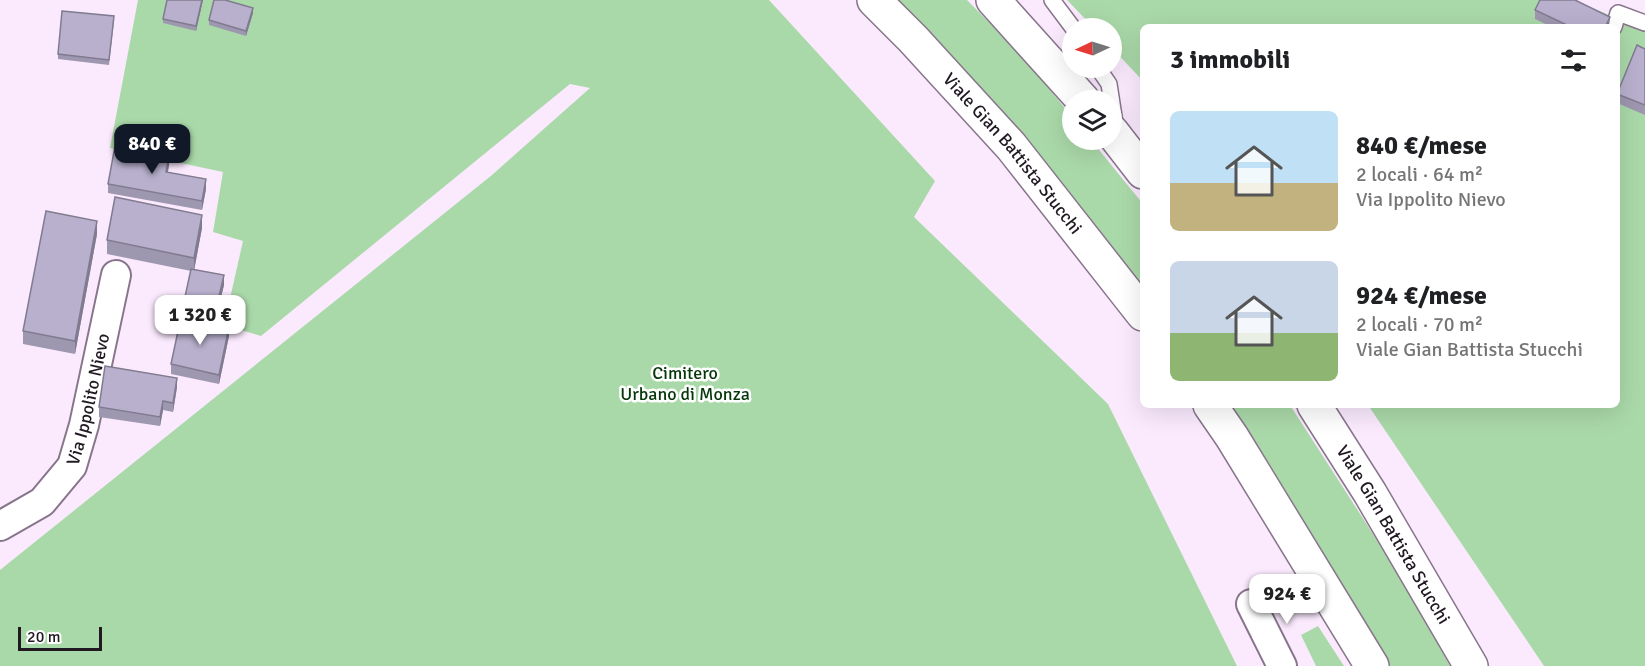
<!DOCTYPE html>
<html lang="it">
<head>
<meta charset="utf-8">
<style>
	:root { --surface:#fff; --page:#f6f6f6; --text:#202124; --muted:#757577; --accent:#111827 }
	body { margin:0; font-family:Signika,sans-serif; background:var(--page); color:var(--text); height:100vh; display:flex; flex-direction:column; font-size:22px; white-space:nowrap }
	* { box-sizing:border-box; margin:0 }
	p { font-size:20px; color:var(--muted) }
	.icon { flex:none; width:33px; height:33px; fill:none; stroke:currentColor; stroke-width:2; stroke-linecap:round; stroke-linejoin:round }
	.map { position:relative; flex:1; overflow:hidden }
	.drawer { position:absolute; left:1140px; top:24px; width:480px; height:384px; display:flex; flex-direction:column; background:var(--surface); border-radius:9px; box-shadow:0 6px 24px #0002 }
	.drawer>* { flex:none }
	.needle { width:39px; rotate:266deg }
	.controls { position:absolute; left:1062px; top:18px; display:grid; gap:12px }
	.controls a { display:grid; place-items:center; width:60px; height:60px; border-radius:50%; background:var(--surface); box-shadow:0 6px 24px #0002; font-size:30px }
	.scale { position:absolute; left:18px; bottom:15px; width:84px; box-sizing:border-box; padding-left:6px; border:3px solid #211922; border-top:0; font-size:16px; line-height:21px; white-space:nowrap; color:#211922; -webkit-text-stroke:4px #fff; paint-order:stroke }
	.price { position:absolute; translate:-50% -51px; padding:0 14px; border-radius:12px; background:#fff; color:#222; font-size:20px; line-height:39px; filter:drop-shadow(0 2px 3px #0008) }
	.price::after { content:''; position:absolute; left:50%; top:36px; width:18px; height:14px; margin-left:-9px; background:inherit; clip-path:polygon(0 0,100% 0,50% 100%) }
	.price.selected { background:var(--accent); color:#fff }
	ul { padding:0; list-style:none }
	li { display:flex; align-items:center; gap:18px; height:150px; padding:0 30px }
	li span { display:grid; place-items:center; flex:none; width:168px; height:120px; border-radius:9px; color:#555 }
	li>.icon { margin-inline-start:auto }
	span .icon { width:72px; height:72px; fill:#fffc; stroke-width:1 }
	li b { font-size:26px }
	h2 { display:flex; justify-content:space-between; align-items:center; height:72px; padding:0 30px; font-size:26px }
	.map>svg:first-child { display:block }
	.green { fill:#aad9a9 }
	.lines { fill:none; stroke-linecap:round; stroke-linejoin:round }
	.lane-casing { stroke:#88758c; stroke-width:18 }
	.street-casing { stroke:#88758c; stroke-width:32 }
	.primary-casing { stroke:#88758c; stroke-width:36 }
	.lane { stroke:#fff; stroke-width:15 }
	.street { stroke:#fff; stroke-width:28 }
	.primary { stroke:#fff; stroke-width:33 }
	.wall { fill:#9e97b0 }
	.shaded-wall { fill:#817b90 }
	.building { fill:#b8b0cd; stroke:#817b90; stroke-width:1.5 }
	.labels { text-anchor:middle; stroke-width:5; stroke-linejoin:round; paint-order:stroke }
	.street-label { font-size:18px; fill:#211922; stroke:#fff }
	.park-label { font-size:18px; fill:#05370a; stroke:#fff }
</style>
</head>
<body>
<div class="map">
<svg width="1645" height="666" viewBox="0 0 1645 666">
	<rect width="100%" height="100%" fill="#fbeafe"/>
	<!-- green -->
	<path class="green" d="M 138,0 L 769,0 L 935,181 L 914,217 L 1108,404 L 1237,666 L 0,666 L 0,570 L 492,175 L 590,88 L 570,84 L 261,336 L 224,325 L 243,241 L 213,232 L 223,172 L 110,148 Z
		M 890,0 L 967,0 L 1026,60 L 1072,117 L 1072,140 L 1091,140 L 1143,204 L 1143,290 Z
		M 1067,0 L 1573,0 L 1645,30 L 1645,666 L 1544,666 L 1368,405 L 1617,405 L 1617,27 L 1143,27 L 1143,81 L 1112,48 L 1112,28 L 1094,28 Z
		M 1227,405 L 1290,405 L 1402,579 L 1450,666 L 1390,666 L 1304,525 Z
		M 1318,626 L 1344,666 L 1316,666 L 1301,635 Z"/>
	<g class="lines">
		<!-- lane casing -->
		<g class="lane-casing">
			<path id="lane" d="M 1052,0 L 1073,28
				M 1614,27 L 1618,13 L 1645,23
				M 1098,68 L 1109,84 L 1117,136"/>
		</g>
		<!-- street casing -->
		<g class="street-casing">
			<g id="street">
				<path id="s1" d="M 0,526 L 42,502 L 72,466 L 84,425 L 116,275"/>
				<path d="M 1251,604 L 1282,666"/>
			</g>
		</g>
		<!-- primary casing -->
		<g class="primary-casing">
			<g id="primary">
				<path id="s2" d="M 874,0 L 913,39 L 1011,146 L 1143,314"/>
				<path d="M 993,0 L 1083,100"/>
				<path d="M 1112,132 L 1143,172"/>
				<path d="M 1210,405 L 1232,437 L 1372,666"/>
				<path id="s3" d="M 1314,405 L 1370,493 L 1471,666"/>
			</g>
		</g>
		<!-- lane -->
		<use href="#lane" class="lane"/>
		<!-- street -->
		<use href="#street" class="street"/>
		<!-- primary -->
		<use href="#primary" class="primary"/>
	</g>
	<!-- wall -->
	<path class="wall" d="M 203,0 L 196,31 L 163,23 L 163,19 Z
		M 1535,10 L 1610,26 L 1609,27 L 1552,27 L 1535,19 Z
		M 253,13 L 246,36 L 209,25 L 209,20 Z
		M 114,21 L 109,65 L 58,59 L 58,54 Z
		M 1645,49 L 1645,115 L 1617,103 L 1617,94 Z
		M 169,165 L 168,172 L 206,189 L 202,210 L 108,193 L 108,184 Z
		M 202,228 L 194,270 L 224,285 L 215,322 L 183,315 L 183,306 L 191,271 L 107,254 L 107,240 Z
		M 97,234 L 75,354 L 23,344 L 23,331 Z
		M 229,336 L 219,384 L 171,374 L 171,364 Z
		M 177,387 L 173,412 L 163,410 L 160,426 L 99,417 L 99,407 Z"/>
	<!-- shaded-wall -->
	<path class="shaded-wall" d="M 202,0 L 203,0 L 196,31 L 196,26 Z
		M 253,8 L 253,13 L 246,36 L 246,31 Z
		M 1610,17 L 1609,27 L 1605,27 Z
		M 169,156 L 169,165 L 166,181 L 166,172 Z
		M 206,179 L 206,189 L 202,210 L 202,201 Z
		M 202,215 L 202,228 L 194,271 L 194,258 Z
		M 97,221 L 97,234 L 75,354 L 75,341 Z
		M 224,275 L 224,285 L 215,322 L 215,313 Z
		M 229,327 L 229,336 L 219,384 L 219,375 Z
		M 177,378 L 177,387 L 173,412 L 173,403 Z
		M 163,401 L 163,410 L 160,426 L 160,417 Z"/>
	<!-- building -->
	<path class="building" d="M 167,0 L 202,0 L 196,26 L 163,19 Z
		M 214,0 L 225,0 L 253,8 L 246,31 L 209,20 Z
		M 1540,0 L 1575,0 L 1610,17 L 1605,27 L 1571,27 L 1535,10 Z
		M 62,11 L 114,16 L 109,60 L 58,54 Z
		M 1637,45 L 1645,49 L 1645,105 L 1617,94 Z
		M 115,146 L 169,156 L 166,172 L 206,179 L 202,201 L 108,184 Z
		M 115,197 L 202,215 L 194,258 L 107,240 Z
		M 46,211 L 97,221 L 75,341 L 23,331 Z
		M 191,269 L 224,275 L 215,313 L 183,306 Z
		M 181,317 L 229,327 L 219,375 L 171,364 Z
		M 105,366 L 177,378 L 173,403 L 163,401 L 160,417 L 99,407 Z"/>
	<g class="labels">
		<!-- street labels -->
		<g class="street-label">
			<text dy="6" stroke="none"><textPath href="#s2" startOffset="207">Viale Gian Battista Stucchi</textPath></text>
			<text dy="6" stroke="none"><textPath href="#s1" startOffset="164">Via Ippolito Nievo</textPath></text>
			<text dy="6" stroke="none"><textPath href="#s3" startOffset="152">Viale Gian Battista Stucchi</textPath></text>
		</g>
		<!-- park labels -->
		<g class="park-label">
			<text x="685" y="379">Cimitero<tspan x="685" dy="21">Urbano di Monza</tspan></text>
		</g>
	</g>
</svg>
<div class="controls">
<a><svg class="needle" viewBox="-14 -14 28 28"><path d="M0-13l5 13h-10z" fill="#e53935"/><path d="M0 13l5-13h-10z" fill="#757577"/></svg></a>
<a><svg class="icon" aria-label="layers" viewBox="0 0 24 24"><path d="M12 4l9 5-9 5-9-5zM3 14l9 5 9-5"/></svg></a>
</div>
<div class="scale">20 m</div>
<b class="price selected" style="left:152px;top:175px">840 €</b>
<b class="price" style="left:200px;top:346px">1 320 €</b>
<b class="price" style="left:1287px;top:625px">924 €</b>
<section class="drawer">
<h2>3 immobili<svg class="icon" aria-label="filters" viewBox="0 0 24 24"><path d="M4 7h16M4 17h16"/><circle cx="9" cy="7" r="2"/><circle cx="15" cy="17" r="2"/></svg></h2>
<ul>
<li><span style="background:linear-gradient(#bfe0f5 60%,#c2b280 0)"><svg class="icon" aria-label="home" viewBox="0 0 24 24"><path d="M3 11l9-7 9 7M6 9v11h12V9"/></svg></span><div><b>840 €/mese</b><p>2 locali · 64 m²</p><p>Via Ippolito Nievo</p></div></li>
<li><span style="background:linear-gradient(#c9d6e8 60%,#8fb573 0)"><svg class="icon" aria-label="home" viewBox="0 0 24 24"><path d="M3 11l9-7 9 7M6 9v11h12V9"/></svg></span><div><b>924 €/mese</b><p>2 locali · 70 m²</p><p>Viale Gian Battista Stucchi</p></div></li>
</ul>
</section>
</div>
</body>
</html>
